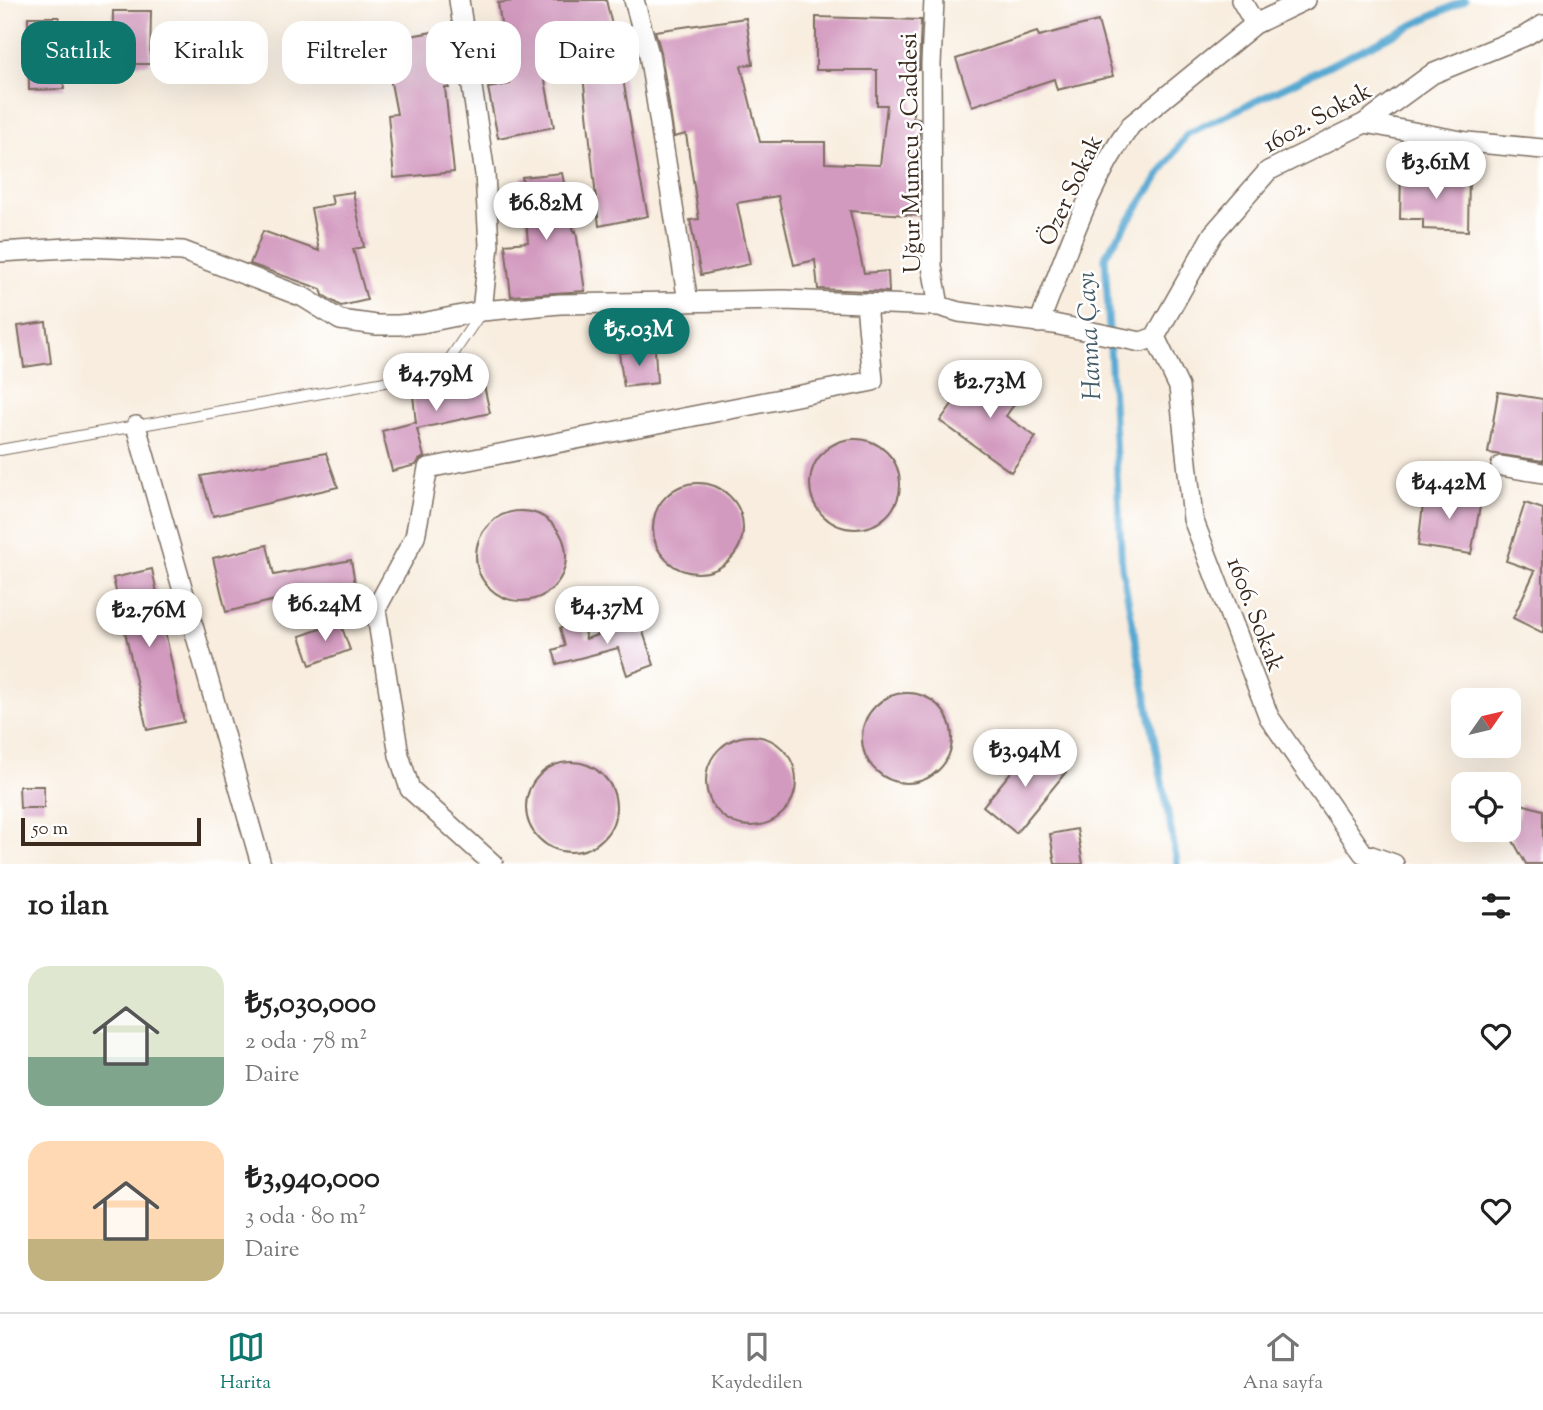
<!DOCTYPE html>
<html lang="tr">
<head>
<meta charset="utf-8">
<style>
	:root { --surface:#fff; --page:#f6f6f6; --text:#222; --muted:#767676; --line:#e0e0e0; --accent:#0f766e }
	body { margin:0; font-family:"Sorts Mill Goudy",serif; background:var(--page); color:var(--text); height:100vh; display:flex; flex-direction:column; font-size:26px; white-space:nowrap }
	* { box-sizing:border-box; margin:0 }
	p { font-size:23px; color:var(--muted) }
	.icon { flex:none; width:38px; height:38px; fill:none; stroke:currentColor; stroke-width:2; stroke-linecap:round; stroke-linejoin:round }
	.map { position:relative; height:864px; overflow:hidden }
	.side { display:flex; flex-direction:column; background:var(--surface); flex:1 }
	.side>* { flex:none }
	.guide { position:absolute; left:21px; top:21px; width:700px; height:63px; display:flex; gap:14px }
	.needle { width:46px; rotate:56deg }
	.fabs { position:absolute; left:1451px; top:688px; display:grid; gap:14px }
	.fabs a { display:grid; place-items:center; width:70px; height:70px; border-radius:14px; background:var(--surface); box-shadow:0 7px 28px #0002; font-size:35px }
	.scale { position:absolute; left:21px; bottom:18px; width:180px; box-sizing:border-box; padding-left:7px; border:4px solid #3b2a1e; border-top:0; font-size:19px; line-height:24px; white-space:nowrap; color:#3b2a1e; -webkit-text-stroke:5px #fff; paint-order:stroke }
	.price { position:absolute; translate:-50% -60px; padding:0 16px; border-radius:24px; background:#fff; color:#222; font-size:23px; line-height:46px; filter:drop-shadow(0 2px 4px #0008) }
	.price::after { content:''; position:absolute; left:50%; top:42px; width:21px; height:16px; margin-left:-10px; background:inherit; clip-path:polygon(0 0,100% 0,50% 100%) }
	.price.current { background:var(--accent); color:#fff }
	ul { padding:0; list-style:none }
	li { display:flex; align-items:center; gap:21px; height:175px; padding:0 28px }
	li span { display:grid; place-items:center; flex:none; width:196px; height:140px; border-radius:21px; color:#555 }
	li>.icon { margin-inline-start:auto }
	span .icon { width:84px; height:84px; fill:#fffc; stroke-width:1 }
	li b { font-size:30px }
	h2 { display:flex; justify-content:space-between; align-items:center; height:84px; padding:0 28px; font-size:30px }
	.chip { padding:0 24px; border-radius:21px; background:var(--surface); box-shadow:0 7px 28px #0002; font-size:24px; line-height:63px }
	.chip.current { background:var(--accent); color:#fff }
	.tabs { display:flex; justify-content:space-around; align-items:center; height:98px; border-top:2px solid var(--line); background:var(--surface); font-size:19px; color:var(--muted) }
	.tabs a { display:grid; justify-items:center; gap:4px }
	.tabs .current { color:var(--accent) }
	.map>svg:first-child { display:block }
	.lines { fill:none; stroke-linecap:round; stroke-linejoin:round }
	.stream { stroke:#57a8d2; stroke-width:7 }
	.building { fill:#d39abf }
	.lane-casing { stroke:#7d6e61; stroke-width:12 }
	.street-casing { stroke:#7d6e61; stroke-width:22 }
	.lane { stroke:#fff; stroke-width:10 }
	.street { stroke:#fff; stroke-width:19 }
	.labels { text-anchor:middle; stroke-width:5; stroke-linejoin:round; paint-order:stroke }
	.street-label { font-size:24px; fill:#3b2a1e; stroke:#fff }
	.water-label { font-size:26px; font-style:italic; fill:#465c66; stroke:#fff }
</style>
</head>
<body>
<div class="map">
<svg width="1543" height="864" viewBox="0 0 1543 864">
	<rect width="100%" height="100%" fill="#fff"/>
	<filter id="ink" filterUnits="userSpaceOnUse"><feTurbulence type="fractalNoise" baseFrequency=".0143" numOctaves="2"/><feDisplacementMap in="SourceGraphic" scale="14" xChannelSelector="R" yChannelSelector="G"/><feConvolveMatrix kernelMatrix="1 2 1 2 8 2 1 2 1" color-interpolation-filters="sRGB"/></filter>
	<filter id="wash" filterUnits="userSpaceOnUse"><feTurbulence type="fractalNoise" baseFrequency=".00686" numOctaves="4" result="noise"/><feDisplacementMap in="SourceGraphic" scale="28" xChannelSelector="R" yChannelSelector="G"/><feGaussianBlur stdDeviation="1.57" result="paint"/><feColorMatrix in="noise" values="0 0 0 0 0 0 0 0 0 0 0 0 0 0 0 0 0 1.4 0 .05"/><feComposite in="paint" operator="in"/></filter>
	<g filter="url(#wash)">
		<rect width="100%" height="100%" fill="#f8edde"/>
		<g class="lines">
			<!-- stream -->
			<path class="stream" d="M 1177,864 L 1177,862 L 1122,567 L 1105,256 L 1187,134 L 1465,0"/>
		</g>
		<g id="blocks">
			<!-- building -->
			<path class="building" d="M 520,0 L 606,0 L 619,55 L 639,173 L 648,216 L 599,226 L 580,47 L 540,55 L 554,127 L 498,138 L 488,88 L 510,84 L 498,3 Z
				M 113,11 L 151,11 L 150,64 L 112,64 Z
				M 28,17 L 59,17 L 64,89 L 29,90 Z
				M 816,17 L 921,20 L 919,70 L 914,70 L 913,117 L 919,118 L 920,216 L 850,211 L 864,273 L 888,271 L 889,292 L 818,289 L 815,260 L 794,265 L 778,196 L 737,203 L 750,264 L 701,275 L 690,220 L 699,219 L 686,134 L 674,137 L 661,52 L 655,31 L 746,18 L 753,64 L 741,66 L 760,142 L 825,142 L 825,163 L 880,165 L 887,105 L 877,105 L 877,70 L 816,70 Z
				M 1098,21 L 1113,76 L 1057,90 L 1054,79 L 972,106 L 956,59 L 1037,32 L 1039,36 Z
				M 438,31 L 449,88 L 445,88 L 454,172 L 394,178 L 388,115 L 397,114 L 383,41 Z
				M 562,173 L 574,232 L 576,231 L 585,291 L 511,296 L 505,244 L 528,242 L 522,177 Z
				M 1401,174 L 1469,176 L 1468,231 L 1423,229 L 1423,219 L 1400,219 Z
				M 353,192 L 364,247 L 353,249 L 367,300 L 341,306 L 323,295 L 321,289 L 250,264 L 263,231 L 319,251 L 311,208 L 333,204 L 331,195 Z
				M 46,322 L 51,363 L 24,367 L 18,326 Z
				M 655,349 L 657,383 L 624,387 L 619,353 Z
				M 480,367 L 490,413 L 417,429 L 424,457 L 419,460 L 416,465 L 392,471 L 382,431 L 416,422 L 416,424 L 412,385 L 442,379 L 448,375 Z
				M 987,368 L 1022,393 L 1006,416 L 1036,437 L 1011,472 L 940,421 L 960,393 L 966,397 Z
				M 1498,392 L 1543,399 L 1543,461 L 1488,453 Z
				M810 484a45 45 0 1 1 90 0a45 45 0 1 1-90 0Z
				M 326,453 L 338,487 L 213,516 L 201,476 Z
				M653 528a45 45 0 1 1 90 0a45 45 0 1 1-90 0Z
				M 1425,488 L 1482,496 L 1471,554 L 1418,546 Z
				M 1525,503 L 1543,509 L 1543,633 L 1513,618 L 1535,571 L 1506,561 Z
				M476 556a45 45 0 1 1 90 0a45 45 0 1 1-90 0Z
				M 267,545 L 274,575 L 351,560 L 356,589 L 326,595 L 325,588 L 226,612 L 213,558 Z
				M 152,569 L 184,722 L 147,730 L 113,578 Z
				M 639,620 L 654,665 L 627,675 L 618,648 L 557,664 L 553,650 L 565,646 L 560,628 L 582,623 L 586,639 Z
				M 340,622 L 350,650 L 310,665 L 300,636 Z
				M862 738a45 45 0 1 1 90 0a45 45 0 1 1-90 0Z
				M706 781a45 45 0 1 1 90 0a45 45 0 1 1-90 0Z
				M 1034,744 L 1067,771 L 1016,833 L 983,806 Z
				M526 807a45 45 0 1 1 90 0a45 45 0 1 1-90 0Z
				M 19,786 L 44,786 L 44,808 L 20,808 Z
				M 1521,804 L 1543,810 L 1543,864 L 1526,864 L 1512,839 Z
				M 1077,829 L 1083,864 L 1055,864 L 1050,834 Z"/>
		</g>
	</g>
	<g filter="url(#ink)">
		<use href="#blocks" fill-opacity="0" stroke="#7d6e61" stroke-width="2"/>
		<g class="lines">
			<!-- lane casing -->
			<g class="lane-casing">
				<path id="lane" d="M 0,450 L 441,372 L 482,311"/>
			</g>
			<!-- street casing -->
			<g class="street-casing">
				<path id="street" d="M 459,0 L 485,174 L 489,245 L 482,311
					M 634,0 L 649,54 L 688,302
					M 934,0 L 931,64 L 932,266 L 939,306
					M 1241,0 L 1255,24
					M 1365,123 L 1467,142 L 1543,149
					M 0,252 L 85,247 L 183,251 L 303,297 L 340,320 L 377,325 L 398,325 L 422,323 L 482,311 L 560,304 L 784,300 L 939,306 L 959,312 L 1054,324 L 1141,342 L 1155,337 L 1213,234 L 1268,171 L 1365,123 L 1432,74 L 1525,36 L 1543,25
					M 1039,323 C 1066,256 1088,184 1131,125 L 1255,24 L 1305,0
					M 1155,337 L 1179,387 L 1193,519 L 1269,717 L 1363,853 L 1394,864
					M 136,426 L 261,864
					M 1501,466 L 1543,473
					M 493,864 L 410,789 L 399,755 L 376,609 L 415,537 L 428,468 L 873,381 L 866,303"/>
			</g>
			<!-- lane -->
			<use href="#lane" class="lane"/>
			<!-- street -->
			<use href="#street" class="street"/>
		</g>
	</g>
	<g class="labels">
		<!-- street labels -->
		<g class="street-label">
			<text transform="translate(1317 117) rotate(-29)" y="8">1602. Sokak</text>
			<text transform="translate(910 153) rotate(-91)" y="8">Uğur Mumcu 5 Caddesi</text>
			<text transform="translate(1070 190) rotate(-65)" y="8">Özer Sokak</text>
			<text transform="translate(1256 614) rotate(69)" y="8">1606. Sokak</text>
		</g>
		<!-- water labels -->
		<g class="water-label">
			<text transform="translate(1088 336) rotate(-93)" y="9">Hanna Çayı</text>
		</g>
	</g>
</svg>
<div class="fabs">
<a><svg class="needle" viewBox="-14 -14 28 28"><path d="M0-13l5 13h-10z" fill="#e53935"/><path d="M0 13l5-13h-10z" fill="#767676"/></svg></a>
<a><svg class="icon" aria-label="locate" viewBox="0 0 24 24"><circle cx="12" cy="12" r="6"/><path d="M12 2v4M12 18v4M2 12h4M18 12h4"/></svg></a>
</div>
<div class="scale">50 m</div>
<b class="price" style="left:1436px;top:201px">₺3.61M</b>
<b class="price" style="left:546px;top:242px">₺6.82M</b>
<b class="price current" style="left:639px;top:368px">₺5.03M</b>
<b class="price" style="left:436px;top:413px">₺4.79M</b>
<b class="price" style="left:990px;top:420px">₺2.73M</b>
<b class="price" style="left:1449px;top:521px">₺4.42M</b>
<b class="price" style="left:325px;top:643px">₺6.24M</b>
<b class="price" style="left:607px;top:646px">₺4.37M</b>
<b class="price" style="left:149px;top:649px">₺2.76M</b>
<b class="price" style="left:1025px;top:789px">₺3.94M</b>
<div class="guide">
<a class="chip current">Satılık</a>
<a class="chip">Kiralık</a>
<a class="chip">Filtreler</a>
<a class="chip">Yeni</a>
<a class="chip">Daire</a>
</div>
</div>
<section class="side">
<h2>10 ilan<svg class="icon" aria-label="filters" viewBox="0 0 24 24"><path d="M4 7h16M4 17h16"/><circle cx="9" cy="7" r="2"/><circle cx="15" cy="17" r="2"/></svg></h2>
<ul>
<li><span style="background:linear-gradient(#dfe7d0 65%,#7fa58c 0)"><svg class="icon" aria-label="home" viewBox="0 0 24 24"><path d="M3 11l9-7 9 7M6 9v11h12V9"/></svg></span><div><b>₺5,030,000</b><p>2 oda · 78 m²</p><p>Daire</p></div><svg class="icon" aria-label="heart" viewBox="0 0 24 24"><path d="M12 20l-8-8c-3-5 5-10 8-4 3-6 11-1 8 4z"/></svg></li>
<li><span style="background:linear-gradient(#ffd9b3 70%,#c2b280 0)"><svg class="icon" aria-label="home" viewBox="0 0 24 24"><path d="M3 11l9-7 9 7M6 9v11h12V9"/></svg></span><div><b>₺3,940,000</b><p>3 oda · 80 m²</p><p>Daire</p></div><svg class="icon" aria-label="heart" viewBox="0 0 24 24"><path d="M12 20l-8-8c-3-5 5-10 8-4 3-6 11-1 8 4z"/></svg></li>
</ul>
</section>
<nav class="tabs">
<a class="current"><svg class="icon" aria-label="map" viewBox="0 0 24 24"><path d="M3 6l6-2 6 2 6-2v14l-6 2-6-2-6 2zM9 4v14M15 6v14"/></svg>Harita</a>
<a><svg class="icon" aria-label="saved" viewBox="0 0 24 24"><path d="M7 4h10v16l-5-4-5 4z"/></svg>Kaydedilen</a>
<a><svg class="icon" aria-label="home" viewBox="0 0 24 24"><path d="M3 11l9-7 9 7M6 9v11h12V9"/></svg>Ana sayfa</a>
</nav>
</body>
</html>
